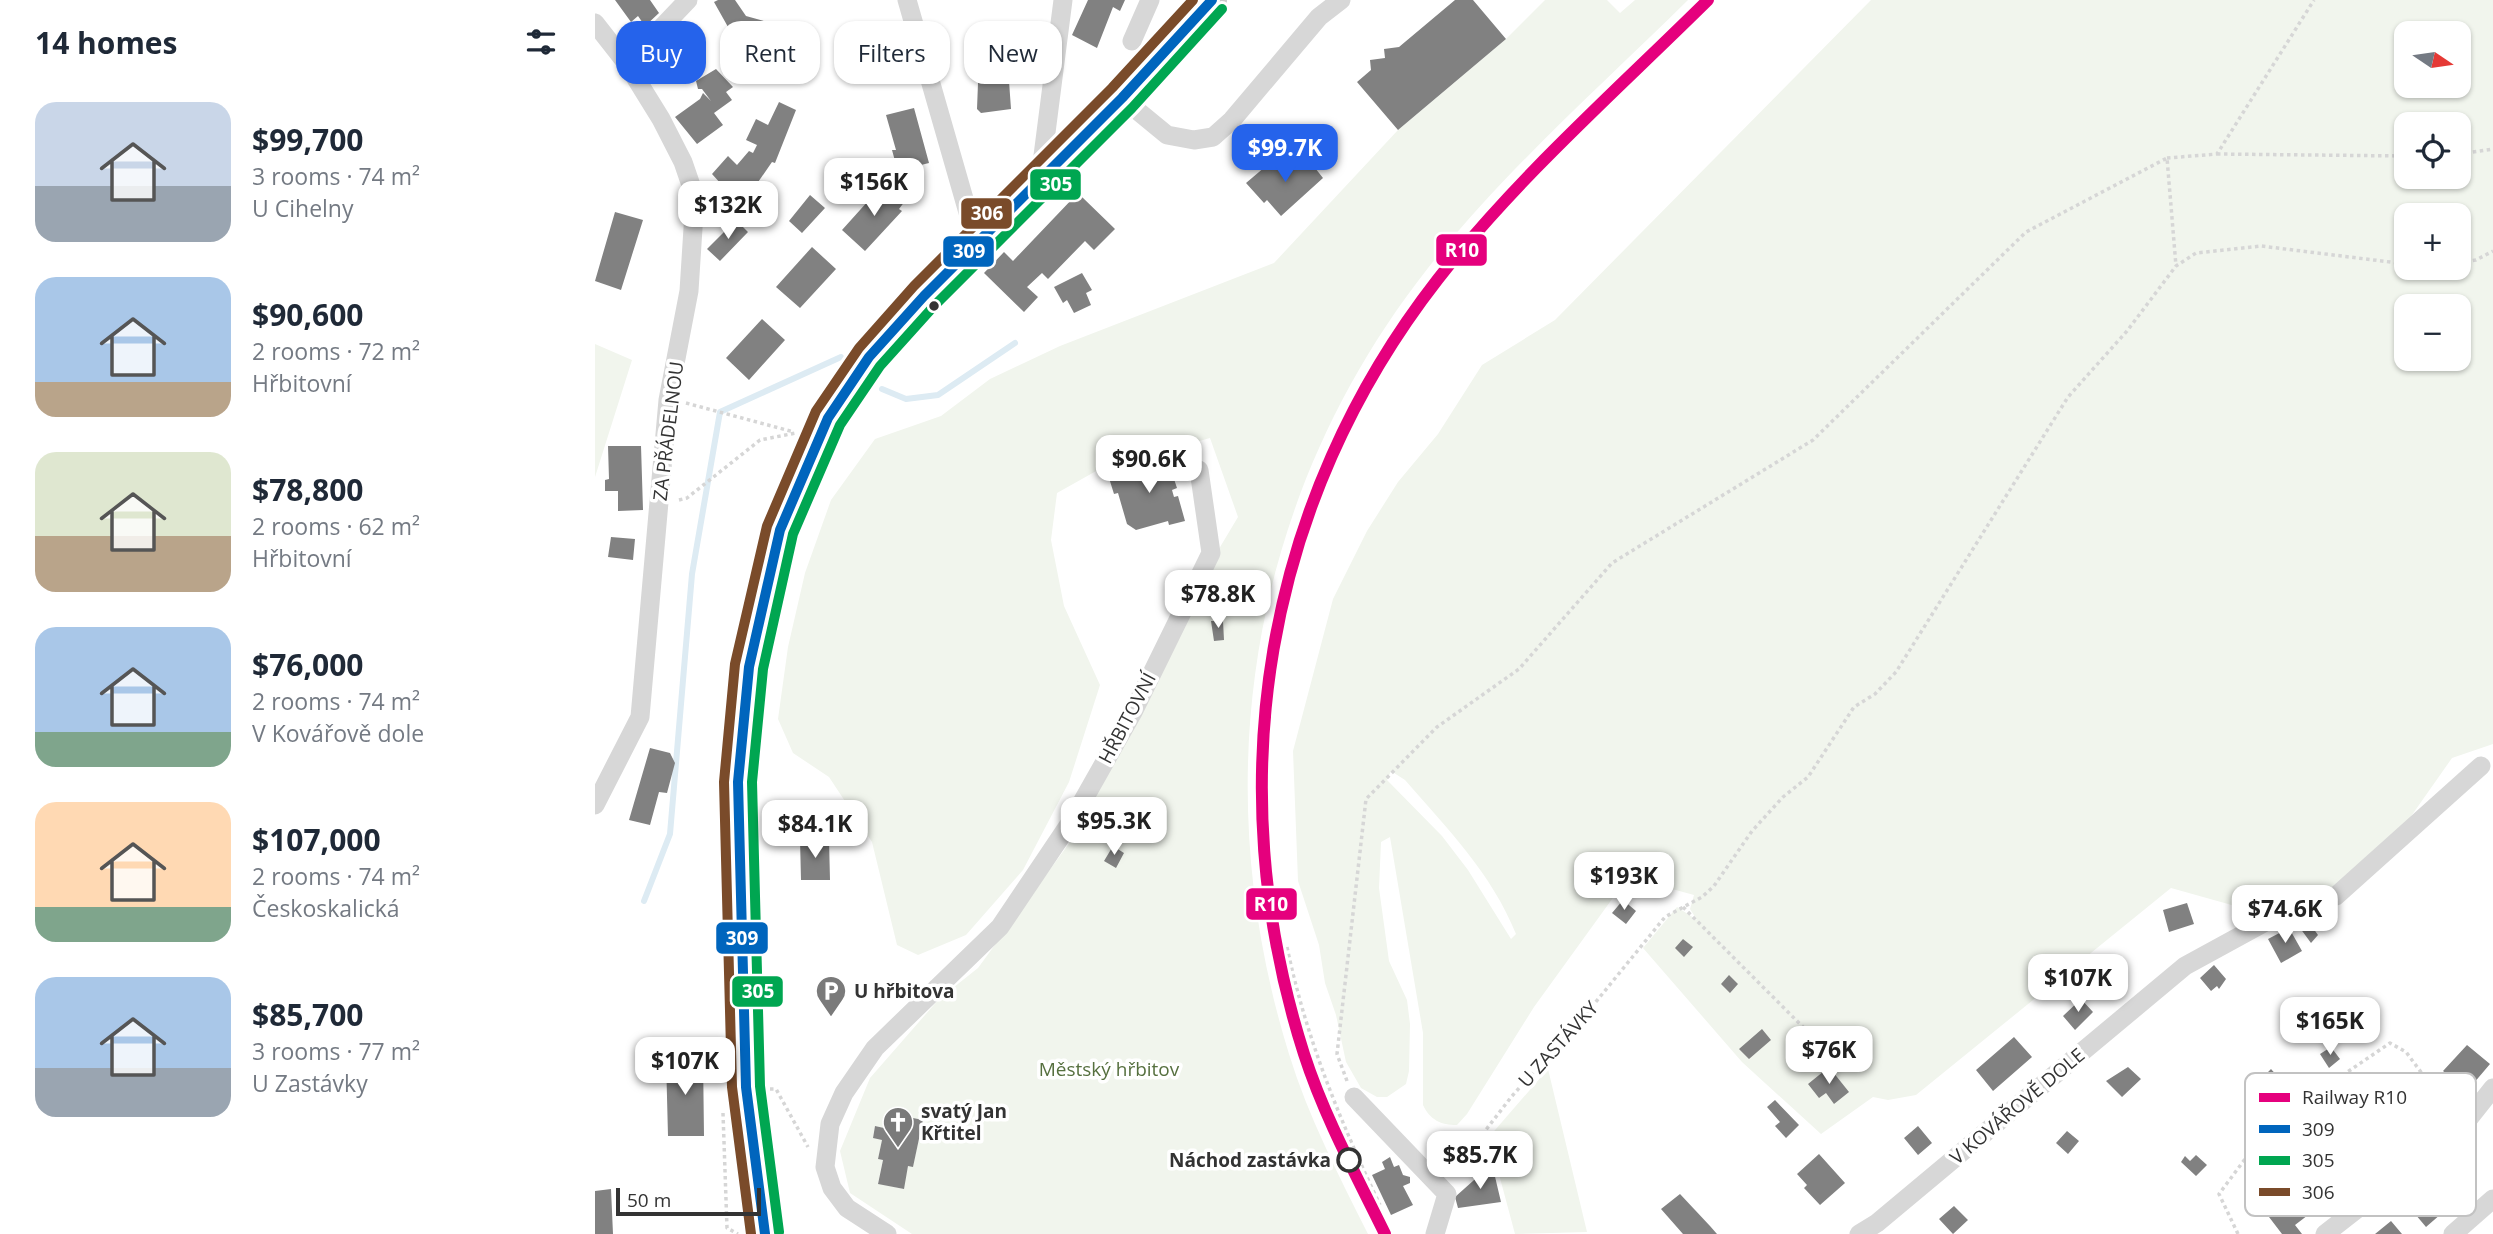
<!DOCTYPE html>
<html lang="en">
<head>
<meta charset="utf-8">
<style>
	:root { --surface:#fff; --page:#f2f2f3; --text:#1f2937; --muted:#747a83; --accent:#2563eb }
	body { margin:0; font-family:"Open Sans",sans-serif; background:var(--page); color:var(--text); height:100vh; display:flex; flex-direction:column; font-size:26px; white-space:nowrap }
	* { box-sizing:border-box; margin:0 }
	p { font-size:23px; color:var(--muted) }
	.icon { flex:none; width:38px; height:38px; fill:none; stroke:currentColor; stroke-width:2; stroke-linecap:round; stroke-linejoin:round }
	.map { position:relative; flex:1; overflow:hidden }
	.sheet { display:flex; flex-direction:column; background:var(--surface); width:595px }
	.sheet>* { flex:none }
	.top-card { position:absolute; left:21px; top:21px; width:665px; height:63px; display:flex; gap:14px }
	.needle { width:46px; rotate:103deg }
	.tools { position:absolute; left:1799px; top:21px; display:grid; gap:14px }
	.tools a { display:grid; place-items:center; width:77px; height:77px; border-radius:14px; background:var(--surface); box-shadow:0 2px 5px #0004; font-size:35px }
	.scale { position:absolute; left:21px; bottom:18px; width:145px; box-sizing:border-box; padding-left:7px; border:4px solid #333; border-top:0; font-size:19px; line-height:24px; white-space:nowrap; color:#333; -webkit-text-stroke:5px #fff; paint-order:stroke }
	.price { position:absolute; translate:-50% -60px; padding:0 16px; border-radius:14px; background:#fff; color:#222; font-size:23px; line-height:46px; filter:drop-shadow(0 2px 4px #0008) }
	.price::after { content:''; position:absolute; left:50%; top:42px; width:21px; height:16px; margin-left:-10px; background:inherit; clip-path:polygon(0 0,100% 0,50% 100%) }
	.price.active { background:var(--accent); color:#fff }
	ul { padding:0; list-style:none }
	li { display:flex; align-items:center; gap:21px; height:175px; padding:0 35px }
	li span { display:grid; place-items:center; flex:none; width:196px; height:140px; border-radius:21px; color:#555 }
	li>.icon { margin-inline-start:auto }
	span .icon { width:84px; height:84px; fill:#fffc; stroke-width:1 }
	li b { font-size:30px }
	h2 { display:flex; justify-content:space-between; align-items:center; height:84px; padding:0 35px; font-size:30px }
	.chip { padding:0 24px; border-radius:21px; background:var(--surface); box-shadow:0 2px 5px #0004; font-size:24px; line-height:63px }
	.chip.active { background:var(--accent); color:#fff }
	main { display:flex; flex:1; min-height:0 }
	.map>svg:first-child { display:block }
	.green { fill:#f1f5ed; fill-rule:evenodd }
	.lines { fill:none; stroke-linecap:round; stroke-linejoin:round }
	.stream { stroke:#ddebf3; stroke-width:6 }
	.building { fill:#818181 }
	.path { stroke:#d6d6d6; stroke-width:3.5; stroke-dasharray:3.5 3.5; stroke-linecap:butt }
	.street { stroke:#d7d7d7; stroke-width:19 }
	.primary { stroke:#cacaca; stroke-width:30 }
	.bus-1-casing { stroke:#fff; stroke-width:16 }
	.bus-2-casing { stroke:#fff; stroke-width:16 }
	.bus-3-casing { stroke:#fff; stroke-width:16 }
	.bus-1 { stroke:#0065bd; stroke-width:10 }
	.bus-2 { stroke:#00a651; stroke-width:10 }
	.bus-3 { stroke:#7a4b2a; stroke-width:10 }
	.rail-1-casing { stroke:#fff; stroke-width:18 }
	.rail-1 { stroke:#e5007d; stroke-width:12 }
	.bus-dot { fill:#333; stroke:#fff; stroke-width:2.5 }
	.stop-dot { fill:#fff; stroke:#333; stroke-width:3.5 }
	.labels { text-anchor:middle; stroke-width:7; stroke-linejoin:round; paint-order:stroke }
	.street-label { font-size:19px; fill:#333; stroke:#fff }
	.poi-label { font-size:19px; font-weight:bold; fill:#333; stroke:#fff; text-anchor:start }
	.park-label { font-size:19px; fill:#56703f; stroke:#fff }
	.stop-label { font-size:19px; font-weight:bold; fill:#333; stroke:#fff; text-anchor:end }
	.key { fill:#fff; stroke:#c2c2c2; stroke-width:2 }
	.key-label { font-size:19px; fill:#333 }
	.line-badge { stroke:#fff; stroke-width:2.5 }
	.badge-label { font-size:19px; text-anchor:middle; font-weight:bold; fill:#fff }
</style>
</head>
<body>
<main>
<section class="sheet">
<h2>14 homes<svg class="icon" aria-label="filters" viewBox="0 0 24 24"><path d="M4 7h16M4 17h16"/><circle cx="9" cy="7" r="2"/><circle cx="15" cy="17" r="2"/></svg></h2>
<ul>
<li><span style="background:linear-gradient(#c9d6e8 60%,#9aa5b1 0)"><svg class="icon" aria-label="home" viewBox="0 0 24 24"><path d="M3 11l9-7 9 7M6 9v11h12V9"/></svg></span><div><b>$99,700</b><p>3 rooms · 74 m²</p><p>U Cihelny</p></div></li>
<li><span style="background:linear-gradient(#a9c7e8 75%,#b9a48a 0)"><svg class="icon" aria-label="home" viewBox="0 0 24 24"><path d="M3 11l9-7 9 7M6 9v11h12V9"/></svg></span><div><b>$90,600</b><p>2 rooms · 72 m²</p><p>Hřbitovní</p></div></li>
<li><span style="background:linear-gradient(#dfe7d0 60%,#b9a48a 0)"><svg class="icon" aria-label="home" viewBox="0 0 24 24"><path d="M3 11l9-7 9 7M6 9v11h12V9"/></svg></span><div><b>$78,800</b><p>2 rooms · 62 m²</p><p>Hřbitovní</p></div></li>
<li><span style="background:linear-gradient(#a9c7e8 75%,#7fa58c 0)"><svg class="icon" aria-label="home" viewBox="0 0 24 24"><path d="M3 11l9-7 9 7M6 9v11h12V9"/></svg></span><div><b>$76,000</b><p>2 rooms · 74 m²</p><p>V Kovářově dole</p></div></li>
<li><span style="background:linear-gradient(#ffd9b3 75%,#7fa58c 0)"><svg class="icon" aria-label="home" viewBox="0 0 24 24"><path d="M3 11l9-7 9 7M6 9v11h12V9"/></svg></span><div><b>$107,000</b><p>2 rooms · 74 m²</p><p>Českoskalická</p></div></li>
<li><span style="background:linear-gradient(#a9c7e8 65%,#9aa5b1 0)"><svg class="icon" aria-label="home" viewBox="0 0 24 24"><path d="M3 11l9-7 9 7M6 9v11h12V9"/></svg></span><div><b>$85,700</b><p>3 rooms · 77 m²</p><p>U Zastávky</p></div></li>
</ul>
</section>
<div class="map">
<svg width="1898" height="1234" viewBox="0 0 1898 1234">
	<rect width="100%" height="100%" fill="#fff"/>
	<!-- green -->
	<path class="green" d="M 950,0 L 1012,0 L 1025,13 L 1040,0 L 1093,0 C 1005,87 910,170 833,268 C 655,494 609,780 694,1054 C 713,1116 744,1176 773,1234 L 317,1234 L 255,1193 L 245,1151 L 275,1078 L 344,999 L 383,968 L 478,838 L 600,589 L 643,517 L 615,438 L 503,470 L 462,493 L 456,540 L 469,606 L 505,685 L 474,782 L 428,870 L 371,935 L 323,955 L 302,945 L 277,842 L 234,777 L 198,753 L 183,719 L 193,647 L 210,573 L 236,500 L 280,439 L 346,416 L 395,379 L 465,346 L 679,263 L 803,130 L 911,39 ZM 293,1113 L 328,1120 L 318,1166 L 313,1166 L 308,1189 L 283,1183 L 288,1160 L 283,1159 L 287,1140 L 278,1137 L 280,1126 L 289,1128 Z
		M 1276,0 L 1898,0 L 1898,744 L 1857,758 L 1812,822 L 1746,890 L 1741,909 L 1658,911 L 1576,888 L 1321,1095 L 1293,1100 L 1278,1097 L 1226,1134 L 1147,1062 L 1048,948 L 1082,907 L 1102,920 L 1095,909 L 1099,895 L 1033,877 L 939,1007 L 872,1114 L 862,1125 C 846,1125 835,1120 828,1105 L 828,1033 L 795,837 L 786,842 L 784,888 L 794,961 L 812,1000 L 815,1024 L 814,1071 L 811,1084 L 792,1097 L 782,1097 L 766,1088 L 751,1062 L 741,1015 L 730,983 L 724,945 L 703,881 L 698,751 L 738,599 L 772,531 L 803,482 L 843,434 L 887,365 L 960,320 ZM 1811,33 L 1864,33 L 1864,86 L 1811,86 ZM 1811,124 L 1864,124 L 1864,177 L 1811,177 ZM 1811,215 L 1864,215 L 1864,268 L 1811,268 ZM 1811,306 L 1864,306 L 1864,359 L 1811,359 ZM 796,771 L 810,780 C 852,828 897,874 921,934 L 916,939 L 873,870 L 847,836 L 792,780 Z
		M 0,344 L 37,360 L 0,477 Z
		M 953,1069 L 992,1232 L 920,1234 L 894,1137 Z"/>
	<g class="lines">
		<!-- stream -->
		<path class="stream" d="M 287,389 L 311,399 L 343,395 L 420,343
			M 49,901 L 75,834 L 97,574 L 125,412 L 246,357"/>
	</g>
	<!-- building -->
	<path class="building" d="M 20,0 L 55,0 L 64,13 L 50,26 L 43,16 L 36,22 Z
		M 123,0 L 140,0 L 151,16 L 187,26 L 179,54 L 142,43 L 119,2 Z
		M 493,0 L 530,0 L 525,11 L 518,7 L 502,48 L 477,35 Z
		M 860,0 L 878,0 L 911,39 L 803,130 L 762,82 L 776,70 L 775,60 L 790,58 L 789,49 L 804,47 Z
		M 296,25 L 308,70 L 280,78 L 268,32 Z
		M 441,34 L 442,52 L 416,53 L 415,35 Z
		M 121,69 L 138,87 L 131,92 L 137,100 L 119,113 L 128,125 L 102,144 L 80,117 L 105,99 L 108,93 L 116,101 L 107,89 L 103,89 L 101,81 Z
		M 414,81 L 416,109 L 386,113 L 382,109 L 383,83 Z
		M 184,102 L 201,110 L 180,163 L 177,162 L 152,198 L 143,187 L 136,195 L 117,174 L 133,156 L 142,165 L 154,151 L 158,153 L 162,145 L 151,140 L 161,119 L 173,125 Z
		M 319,108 L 334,163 L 306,170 L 303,160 L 300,161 L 297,150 L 301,150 L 291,115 Z
		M 709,154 L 728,178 L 686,216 L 672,200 L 669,203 L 651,183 L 677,161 L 687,173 Z
		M 294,186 L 310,201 L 304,209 L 307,211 L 270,251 L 247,230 L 283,190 L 287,194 Z
		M 215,195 L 230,208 L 207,233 L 194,221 Z
		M 480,196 L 486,196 L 520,229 L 499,250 L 490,241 L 453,279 L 447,273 L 432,287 L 443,297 L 429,312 L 389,273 L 409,252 L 418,261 Z
		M 20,212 L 48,220 L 26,290 L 0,281 Z
		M 141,220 L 153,232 L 125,261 L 112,249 Z
		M 217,247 L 241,269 L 205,308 L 181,287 Z
		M 487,273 L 497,290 L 491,293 L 496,305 L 479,313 L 472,300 L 468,303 L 459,287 Z
		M 167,319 L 190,340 L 154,380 L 131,358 Z
		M 13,446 L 46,446 L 48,510 L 23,511 L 23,491 L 10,491 L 10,480 L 14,479 Z
		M 572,455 L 573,458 L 580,458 L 581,475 L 578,476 L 582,488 L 577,490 L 579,497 L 583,496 L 590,521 L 574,525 L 573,521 L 541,530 L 532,524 L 523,493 L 519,494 L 514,478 L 559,465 Z
		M 16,537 L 40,539 L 38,560 L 13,557 Z
		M 616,621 L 628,621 L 629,640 L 619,641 Z
		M 55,748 L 75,753 L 80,763 L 72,793 L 64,792 L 55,825 L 34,820 Z
		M 205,839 L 234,839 L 235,880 L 206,880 Z
		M 518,846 L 529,853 L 521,868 L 509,861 Z
		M 1028,900 L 1041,911 L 1031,924 L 1017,913 Z
		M 1592,903 L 1599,924 L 1574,932 L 1568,910 Z
		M 1713,921 L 1723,935 L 1716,943 L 1705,928 Z
		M 1694,928 L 1707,951 L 1686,963 L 1673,939 Z
		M 1088,939 L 1098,947 L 1089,957 L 1080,948 Z
		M 1619,965 L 1631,979 L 1624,989 L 1622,986 L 1616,991 L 1605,978 Z
		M 1134,975 L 1143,984 L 1135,993 L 1126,984 Z
		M 1486,999 L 1498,1012 L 1480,1030 L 1468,1016 Z
		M 1167,1029 L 1176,1040 L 1154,1059 L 1144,1049 Z
		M 1419,1037 L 1437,1057 L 1398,1091 L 1381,1070 Z
		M 1872,1045 L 1895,1064 L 1878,1084 L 1869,1077 L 1864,1084 L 1848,1071 Z
		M 1736,1047 L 1745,1059 L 1734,1068 L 1725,1054 Z
		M 108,1057 L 109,1136 L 73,1136 L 71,1058 Z
		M 1234,1067 L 1254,1092 L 1239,1104 L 1231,1093 L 1224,1098 L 1213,1084 Z
		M 1533,1067 L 1546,1079 L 1527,1097 L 1511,1081 Z
		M 1676,1069 L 1684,1078 L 1671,1090 L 1663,1082 Z
		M 1180,1100 L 1204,1125 L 1191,1138 L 1180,1126 L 1185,1122 L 1172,1107 Z
		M 293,1113 L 328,1120 L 318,1167 L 313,1166 L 309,1189 L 283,1184 L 288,1160 L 283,1159 L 287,1140 L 278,1138 L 280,1126 L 289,1128 Z
		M 1323,1126 L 1337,1143 L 1323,1155 L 1309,1138 Z
		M 1472,1131 L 1484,1141 L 1473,1154 L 1461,1143 Z
		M 1224,1154 L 1250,1183 L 1225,1205 L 1209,1188 L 1212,1185 L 1202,1174 Z
		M 1601,1155 L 1612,1165 L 1601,1176 L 1586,1162 L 1590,1156 L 1595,1161 Z
		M 795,1157 L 799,1167 L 804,1165 L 808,1175 L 815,1177 L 815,1183 L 808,1186 L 818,1205 L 796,1215 L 777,1175 L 790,1169 L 787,1162 Z
		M 897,1164 L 906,1202 L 863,1208 L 860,1197 Z
		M 16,1189 L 18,1234 L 0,1234 L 0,1191 Z
		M 1837,1189 L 1854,1207 L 1831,1227 L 1815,1208 Z
		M 1085,1194 L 1115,1226 L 1122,1234 L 1088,1234 L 1066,1209 Z
		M 1704,1195 L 1717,1212 L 1700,1225 L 1707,1234 L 1687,1234 L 1674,1217 Z
		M 1359,1206 L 1373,1220 L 1358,1234 L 1344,1219 Z
		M 1796,1221 L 1807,1234 L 1780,1234 Z"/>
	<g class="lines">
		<!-- path -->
		<path class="path" d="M 1622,154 L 1811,156
			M 1864,154 L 1898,149
			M 1572,158 L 1622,154 L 1719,0
			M 1864,263 L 1881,260 L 1898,251
			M 91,403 L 199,432
			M 84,500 L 92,498 L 165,440 L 201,433
			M 1088,907 L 1245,1064
			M 692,947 C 711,1038 745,1121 785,1205
			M 752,1081 L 742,1054 L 771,799 L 842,727 L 924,669 L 1017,563 L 1218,440 L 1431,232 L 1572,158 L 1581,266
			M 175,1089 L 181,1089 L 213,1147
			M 128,1113 L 132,1228 L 143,1234
			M 861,1176 L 873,1153 L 917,1096 L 991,1014 L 1070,917 L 1107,897 L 1119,886 L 1157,831 L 1188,797 L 1213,777 L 1259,707 L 1280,694 L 1301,672 L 1473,397 L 1532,331 L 1581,266 L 1601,253 L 1666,246 L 1811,264
			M 1643,1234 L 1624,1194 L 1665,1139 L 1726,1090 L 1795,1043 L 1811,1052 L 1855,1111"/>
		<!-- street -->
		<path class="street" d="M 312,0 L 382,244
			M 0,23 L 32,64 L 66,119 L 88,162 L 100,197 L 94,291 L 73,400 L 45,717 L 0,805
			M 537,41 L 555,0
			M 32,64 L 93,0
			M 527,98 L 572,135 L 599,140 L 618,137 L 637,120 L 724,17 L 746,0
			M 445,179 L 468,0
			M 759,1097 L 852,1194 L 840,1234
			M 292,1234 L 252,1208 L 237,1188 L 230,1167 L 235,1124 L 249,1093 L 280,1048 L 405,927 L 477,820 L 538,712 L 616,553 L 604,470
			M 1264,1234 L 1282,1223 L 1590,966 L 1687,913 L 1741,896 L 1886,766
			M 1730,1234 L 1867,1127 L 1898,1088
			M 1858,1234 L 1898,1199"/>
		<!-- primary -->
		<path class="primary" d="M 170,1234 L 151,1087 L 143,782 L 154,667 L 185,530 L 233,418 L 274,357 L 329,296 L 527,98 L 617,0"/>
		<!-- bus-1 casing -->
		<g class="bus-1-casing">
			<path id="bus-1" d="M 170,1234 L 151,1087 L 143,782 L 154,667 L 185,530 L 233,418 L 274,357 L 329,296 L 527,98 L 617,0"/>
		</g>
		<!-- bus-2 casing -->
		<g class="bus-2-casing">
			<path id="bus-2" d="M 184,1232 L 165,1086 L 157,782 L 168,669 L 198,534 L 245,425 L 285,366 L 339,306 L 537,108 L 627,9"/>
		</g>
		<!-- bus-3 casing -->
		<g class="bus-3-casing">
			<path id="bus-3" d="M 156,1234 L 137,1087 L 129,782 L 140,664 L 172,526 L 221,411 L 264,348 L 319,286 L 517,88 L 598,0"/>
		</g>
		<!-- bus-1 -->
		<use href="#bus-1" class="bus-1"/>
		<!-- bus-2 -->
		<use href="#bus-2" class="bus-2"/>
		<!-- bus-3 -->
		<use href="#bus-3" class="bus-3"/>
		<!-- rail-1 casing -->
		<g class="rail-1-casing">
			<path id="rail-1" d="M 790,1234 C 761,1175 729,1116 709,1054 C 623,785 669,502 843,279 C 923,177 1021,91 1113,0"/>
		</g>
		<!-- rail-1 -->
		<use href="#rail-1" class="rail-1"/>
	</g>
	<!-- icons -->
	<defs>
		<g id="parking-pin" transform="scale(1.575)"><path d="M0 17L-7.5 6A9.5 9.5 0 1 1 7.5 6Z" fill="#7a7a7a" stroke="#fff"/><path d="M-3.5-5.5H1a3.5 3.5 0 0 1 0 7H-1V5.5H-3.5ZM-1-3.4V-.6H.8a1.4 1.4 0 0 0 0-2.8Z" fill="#fff"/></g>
		<g id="church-pin" transform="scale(1.575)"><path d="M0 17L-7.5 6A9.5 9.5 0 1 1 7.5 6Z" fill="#7a7a7a" stroke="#fff"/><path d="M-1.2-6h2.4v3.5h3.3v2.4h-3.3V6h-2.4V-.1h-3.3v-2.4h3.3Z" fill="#fff"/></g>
	</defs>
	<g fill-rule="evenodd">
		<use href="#parking-pin" x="236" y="991"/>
		<use href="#church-pin" x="303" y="1122"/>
	</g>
	<!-- markers -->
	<circle class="bus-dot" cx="339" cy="306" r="6"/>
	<circle class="stop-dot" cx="754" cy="1160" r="11"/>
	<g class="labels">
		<!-- street labels -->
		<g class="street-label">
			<text transform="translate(73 431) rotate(-83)" y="7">ZA PŘÁDELNOU</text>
			<text transform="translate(532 718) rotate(-62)" y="7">HŘBITOVNÍ</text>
			<text transform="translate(963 1044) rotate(-48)" y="7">U ZASTÁVKY</text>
			<text transform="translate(1422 1106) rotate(-40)" y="7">V KOVÁŘOVĚ DOLE</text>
		</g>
		<!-- poi labels -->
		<g class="poi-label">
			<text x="259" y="998">U hřbitova</text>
			<text x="326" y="1118">svatý Jan<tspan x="326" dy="22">Křtitel</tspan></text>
		</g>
		<!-- park labels -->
		<g class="park-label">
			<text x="514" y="1076">Městský hřbitov</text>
		</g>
		<!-- stop labels -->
		<g class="stop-label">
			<text x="736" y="1167">Náchod zastávka</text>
		</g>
	</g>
	<!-- legend -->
	<rect x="1650" y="1073" width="231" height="143" rx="10" class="key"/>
	<rect x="1664" y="1093" width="31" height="9" fill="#e5007d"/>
	<rect x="1664" y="1125" width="31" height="8" fill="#0065bd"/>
	<rect x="1664" y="1156" width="31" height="9" fill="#00a651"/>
	<rect x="1664" y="1188" width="31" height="8" fill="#7a4b2a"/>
	<g class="key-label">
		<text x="1707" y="1104">Railway R10</text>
		<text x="1707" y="1136">309</text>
		<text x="1707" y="1167">305</text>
		<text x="1707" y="1199">306</text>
	</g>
	<g class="line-badge">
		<rect x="434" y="168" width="53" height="33" rx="7" fill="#00a651"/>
		<rect x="365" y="197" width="53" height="33" rx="7" fill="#7a4b2a"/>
		<rect x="840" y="233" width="53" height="34" rx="7" fill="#e5007d"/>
		<rect x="347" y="235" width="53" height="33" rx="7" fill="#0065bd"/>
		<rect x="650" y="887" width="53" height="34" rx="7" fill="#e5007d"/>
		<rect x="120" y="921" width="54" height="34" rx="7" fill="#0065bd"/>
		<rect x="136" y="975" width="53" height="33" rx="7" fill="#00a651"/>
	</g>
	<g class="badge-label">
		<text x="461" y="191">305</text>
		<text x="392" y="220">306</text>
		<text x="867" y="257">R10</text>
		<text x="374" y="258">309</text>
		<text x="676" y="911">R10</text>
		<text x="147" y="945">309</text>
		<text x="163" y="998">305</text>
	</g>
</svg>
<div class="tools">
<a><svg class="needle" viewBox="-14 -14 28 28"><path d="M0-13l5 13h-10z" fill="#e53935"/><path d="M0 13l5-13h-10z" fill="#747a83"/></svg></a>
<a><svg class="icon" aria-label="locate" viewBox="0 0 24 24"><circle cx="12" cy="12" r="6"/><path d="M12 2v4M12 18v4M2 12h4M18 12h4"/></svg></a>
<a>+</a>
<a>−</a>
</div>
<div class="scale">50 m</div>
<b class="price active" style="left:690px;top:184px">$99.7K</b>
<b class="price" style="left:279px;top:218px">$156K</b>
<b class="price" style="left:133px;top:241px">$132K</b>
<b class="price" style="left:554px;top:495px">$90.6K</b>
<b class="price" style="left:623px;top:630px">$78.8K</b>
<b class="price" style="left:519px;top:857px">$95.3K</b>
<b class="price" style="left:220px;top:860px">$84.1K</b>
<b class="price" style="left:1029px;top:912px">$193K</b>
<b class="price" style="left:1690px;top:945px">$74.6K</b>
<b class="price" style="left:1483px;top:1014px">$107K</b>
<b class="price" style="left:1735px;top:1057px">$165K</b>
<b class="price" style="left:1234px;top:1086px">$76K</b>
<b class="price" style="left:90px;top:1097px">$107K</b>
<b class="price" style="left:885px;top:1191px">$85.7K</b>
<div class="top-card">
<a class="chip active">Buy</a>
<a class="chip">Rent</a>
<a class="chip">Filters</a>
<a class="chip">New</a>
</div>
</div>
</main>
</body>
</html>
